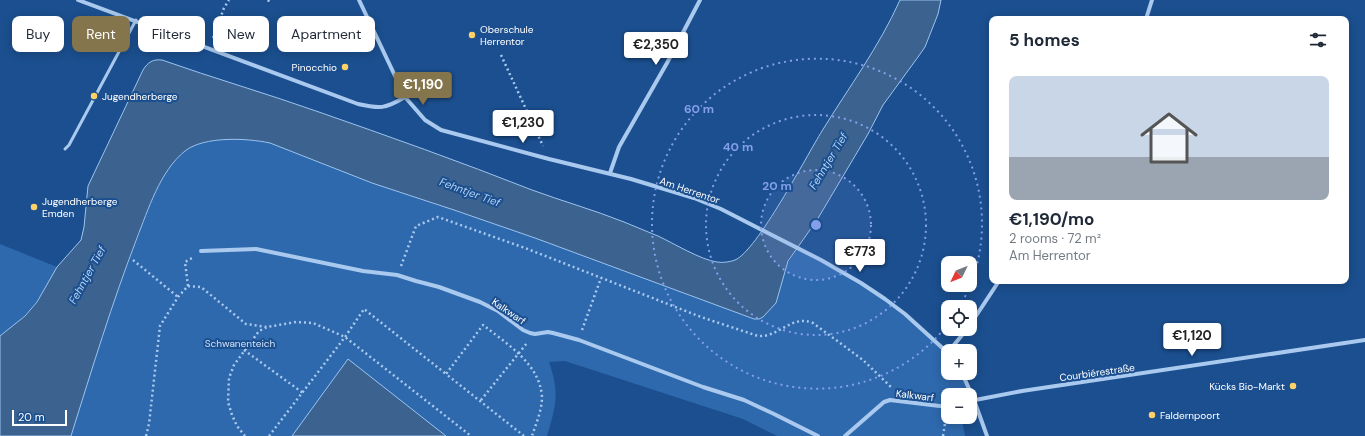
<!DOCTYPE html>
<html lang="en">
<head>
<meta charset="utf-8">
<style>
	:root { --surface:#fff; --page:#f6f6f7; --text:#1f2937; --muted:#747a83; --accent:#84754c }
	body { margin:0; font-family:"DM Sans",sans-serif; background:var(--page); color:var(--text); height:100vh; display:flex; flex-direction:column; font-size:15px; white-space:nowrap }
	* { box-sizing:border-box; margin:0 }
	p { font-size:13px; color:var(--muted) }
	.icon { flex:none; width:22px; height:22px; fill:none; stroke:currentColor; stroke-width:2; stroke-linecap:round; stroke-linejoin:round }
	.map { position:relative; flex:1; overflow:hidden }
	.side { position:absolute; left:989px; top:16px; width:360px; height:268px; display:flex; flex-direction:column; background:var(--surface); border-radius:8px; box-shadow:0 2px 10px #0003 }
	.side>* { flex:none }
	.guide { position:absolute; left:12px; top:16px; width:380px; height:36px; display:flex; gap:8px }
	.needle { width:26px; rotate:227deg }
	.buttons { position:absolute; left:941px; top:256px; display:grid; gap:8px }
	.buttons a { display:grid; place-items:center; width:36px; height:36px; border-radius:8px; background:var(--surface); box-shadow:0 2px 10px #0003; font-size:20px }
	.scale { position:absolute; left:12px; bottom:10px; width:55px; box-sizing:border-box; padding-left:4px; border:2px solid #fff; border-top:0; font-size:11px; line-height:14px; white-space:nowrap; color:#fff; -webkit-text-stroke:3px #1b4f8f; paint-order:stroke }
	.price { position:absolute; translate:-50% -34px; padding:0 9px; border-radius:4px; background:#fff; color:#222; font-size:13px; line-height:26px; filter:drop-shadow(0 1px 2px #0008) }
	.price::after { content:''; position:absolute; left:50%; top:24px; width:12px; height:9px; margin-left:-6px; background:inherit; clip-path:polygon(0 0,100% 0,50% 100%) }
	.price.current { background:var(--accent); color:#fff }
	ul { padding:0; list-style:none }
	li { display:grid; align-content:center; gap:8px; height:212px; padding:0 20px }
	li span { display:grid; place-items:center; height:124px; border-radius:8px; color:#555 }
	li>.icon { margin-inline-start:auto }
	span .icon { width:72px; height:72px; fill:#fffc; stroke-width:1 }
	li b { font-size:17px }
	h2 { display:flex; justify-content:space-between; align-items:center; height:48px; padding:0 20px; font-size:17px }
	.tag { padding:0 14px; border-radius:8px; background:var(--surface); box-shadow:0 2px 10px #0003; font-size:14px; line-height:36px }
	.tag.current { background:var(--accent); color:#fff }
	.map>svg:first-child { display:block }
	.green { fill:#2e69ad }
	.water { fill:#3c6290; stroke:#9cc4f0 }
	.lines { fill:none; stroke-linecap:round; stroke-linejoin:round }
	.path { stroke:#a9c9ee; stroke-width:2.5; stroke-dasharray:2 3; stroke-linecap:butt }
	.lane { stroke:#a9c9ee; stroke-width:3 }
	.street { stroke:#a9c9ee; stroke-width:4 }
	.ring { fill:none; stroke:#839eea; stroke-width:2; stroke-dasharray:2 4 }
	.poi-dot { fill:#ffd166; stroke:#1b4f8f; stroke-width:1.5 }
	.labels { text-anchor:middle; stroke-width:4; stroke-linejoin:round; paint-order:stroke }
	.poi-label { font-size:10px; fill:#fff; stroke:#1b4f8f; text-anchor:start }
	.street-label { font-size:10px; fill:#fff; stroke:#1b4f8f }
	.park-label { font-size:10px; fill:#cfe3fa; stroke:#1b4f8f }
	.water-label { font-size:11px; font-style:italic; fill:#b5d3f5; stroke:#1b4f8f }
	.centre { fill:#839eea; stroke:#1b4f8f; stroke-width:2 }
	.ring-label { font-size:12px; text-anchor:middle; font-weight:bold; fill:#839eea; stroke:#1b4f8f; stroke-width:4; stroke-linejoin:round; paint-order:stroke }
</style>
</head>
<body>
<div class="map">
<svg width="1365" height="436" viewBox="0 0 1365 436">
	<rect width="100%" height="100%" fill="#1b4f8f"/>
	<!-- green -->
	<path class="green" d="M 233,139 L 256,140 L 270,143 L 372,183 L 454,210 L 535,238 L 754,319 L 776,303 L 786,266 L 797,248 L 885,299 L 948,353 L 948,373 L 962,373 L 974,400 L 970,401 L 970,395 L 948,395 L 948,407 L 947,407 L 949,421 L 962,421 L 965,436 L 777,436 L 743,419 L 565,361 L 549,362 C 560,394 556,405 547,436 L 71,436 C 92,369 112,302 138,237 C 149,208 160,173 184,152 C 195,142 218,140 233,139 Z
		M 0,244 L 57,267 C 41,299 29,315 0,336 Z"/>
	<!-- water -->
	<path class="water" d="M 900,0 L 941,0 L 938,14 L 925,47 L 918,57 L 883,105 L 868,134 L 817,220 L 788,261 L 776,303 L 763,317 L 759,319 L 754,319 L 535,238 L 454,210 L 372,183 L 270,143 C 247,138 204,136 185,151 C 160,171 148,210 137,238 C 112,303 92,369 71,436 L 0,436 L 0,336 L 25,316 L 37,302 L 57,267 L 81,240 L 84,227 L 88,186 L 143,70 C 148,62 153,59 162,60 C 213,78 265,93 316,111 C 388,136 461,162 532,190 C 562,201 594,210 624,222 C 635,227 647,231 658,236 C 673,243 701,260 717,262 C 722,263 730,262 735,260 C 757,251 807,155 822,131 C 849,87 879,47 900,0 Z
		M 348,359 L 446,436 L 292,436 Z"/>
	<g class="lines">
		<!-- path -->
		<path class="path" d="M 268,0 L 270,3
			M 213,38 L 224,8 L 229,0
			M 501,55 L 543,146
			M 133,260 L 178,297
			M 401,266 L 416,226 L 438,217 L 525,248 L 701,317 L 758,336 C 778,338 792,314 813,323 L 863,360 L 892,388
			M 188,286 L 201,287 L 246,324 L 267,327
			M 582,330 L 601,278
			M 244,350 L 303,393
			M 481,400 L 527,343
			M 146,436 L 149,424 L 160,326 L 178,297 L 188,286 L 185,262 L 194,257
			M 245,436 L 237,426 L 232,415 L 228,402 L 229,378 L 234,365 L 259,331 L 267,327 L 296,322 L 313,323 L 345,337 L 471,436
			M 269,436 L 345,337 L 364,309 L 446,374
			M 524,436 L 446,374 L 483,325 C 507,344 540,364 542,397 C 542,410 536,424 532,436
			M 943,436 L 946,417"/>
		<!-- lane -->
		<path class="lane" d="M 65,149 L 69,145 L 136,20"/>
		<!-- street -->
		<path class="street" d="M 78,0 L 358,104 C 380,109 385,109 405,97
			M 359,0 L 405,97 L 425,120 L 441,130 L 549,159 L 631,179 L 694,198 L 721,209 L 821,260 L 861,283 L 885,299 L 905,314 L 948,353
			M 1146,19 L 1152,0
			M 610,173 L 619,147 L 667,63 L 700,0
			M 201,251 L 256,249 L 363,271 L 397,275 L 416,281 L 439,287 L 480,302 L 498,311 L 523,330 L 530,333 L 535,334 L 548,332 L 553,333 L 579,340 L 703,387 L 744,400 L 774,414 L 818,436
			M 970,325 L 999,281
			M 949,351 L 967,329
			M 962,373 L 974,400 L 987,436
			M 970,401 L 1022,391 L 1365,340
			M 845,436 L 884,402 L 890,400 L 948,407"/>
	</g>
	<!-- distance rings -->
	<circle cx="816" cy="225" r="55" fill="#839eea" fill-opacity=".12"/>
	<g class="ring">
		<circle cx="816" cy="225" r="55"/>
		<circle cx="816" cy="225" r="110"/>
		<path d="M948 324A165 165 0 1 1 960 306"/>
	</g>
	<!-- markers -->
	<g class="poi-dot">
		<circle cx="472" cy="35" r="4"/>
		<circle cx="345" cy="67" r="4"/>
		<circle cx="94" cy="96" r="4"/>
		<circle cx="34" cy="207" r="4"/>
		<circle cx="1293" cy="386" r="4"/>
		<circle cx="1152" cy="415" r="4"/>
	</g>
	<g class="labels">
		<!-- poi labels -->
		<g class="poi-label">
			<text x="480" y="33">Oberschule<tspan x="480" dy="12">Herrentor</tspan></text>
			<text x="337" y="71" text-anchor="end">Pinocchio</text>
			<text x="102" y="100">Jugendherberge</text>
			<text x="42" y="205">Jugendherberge<tspan x="42" dy="12">Emden</tspan></text>
			<text x="1285" y="390" text-anchor="end">Kücks Bio-Markt</text>
			<text x="1160" y="419">Faldernpoort</text>
		</g>
		<!-- street labels -->
		<g class="street-label">
			<text transform="translate(690 190) rotate(19)" y="4">Am Herrentor</text>
			<text transform="translate(509 311) rotate(34)" y="4">Kalkwarf</text>
			<text transform="translate(1097 372) rotate(-8)" y="4">Courbiérestraße</text>
			<text transform="translate(915 395) rotate(7)" y="4">Kalkwarf</text>
		</g>
		<!-- park labels -->
		<g class="park-label">
			<text x="240" y="347">Schwanenteich</text>
		</g>
		<!-- water labels -->
		<g class="water-label">
			<text transform="translate(828 161) rotate(-59)" y="4">Fehntjer Tief</text>
			<text transform="translate(470 192) rotate(20)" y="4">Fehntjer Tief</text>
			<text transform="translate(87 275) rotate(-61)" y="4">Fehntjer Tief</text>
		</g>
	</g>
	<circle cx="816" cy="225" r="6" class="centre"/>
	<g class="ring-label">
		<text x="699" y="113">60 m</text>
		<text x="738" y="151">40 m</text>
		<text x="777" y="190">20 m</text>
	</g>
</svg>
<div class="buttons">
<a><svg class="needle" viewBox="-14 -14 28 28"><path d="M0-13l5 13h-10z" fill="#e53935"/><path d="M0 13l5-13h-10z" fill="#747a83"/></svg></a>
<a><svg class="icon" aria-label="locate" viewBox="0 0 24 24"><circle cx="12" cy="12" r="6"/><path d="M12 2v4M12 18v4M2 12h4M18 12h4"/></svg></a>
<a>+</a>
<a>−</a>
</div>
<div class="scale">20 m</div>
<b class="price" style="left:656px;top:66px">€2,350</b>
<b class="price current" style="left:423px;top:106px">€1,190</b>
<b class="price" style="left:523px;top:144px">€1,230</b>
<b class="price" style="left:860px;top:273px">€773</b>
<b class="price" style="left:1192px;top:357px">€1,120</b>
<div class="guide">
<a class="tag">Buy</a>
<a class="tag current">Rent</a>
<a class="tag">Filters</a>
<a class="tag">New</a>
<a class="tag">Apartment</a>
</div>
<section class="side">
<h2>5 homes<svg class="icon" aria-label="filters" viewBox="0 0 24 24"><path d="M4 7h16M4 17h16"/><circle cx="9" cy="7" r="2"/><circle cx="15" cy="17" r="2"/></svg></h2>
<ul>
<li><span style="background:linear-gradient(#c9d6e8 65%,#9aa5b1 0)"><svg class="icon" aria-label="home" viewBox="0 0 24 24"><path d="M3 11l9-7 9 7M6 9v11h12V9"/></svg></span><div><b>€1,190/mo</b><p>2 rooms · 72 m²</p><p>Am Herrentor</p></div></li>
</ul>
</section>
</div>
</body>
</html>
